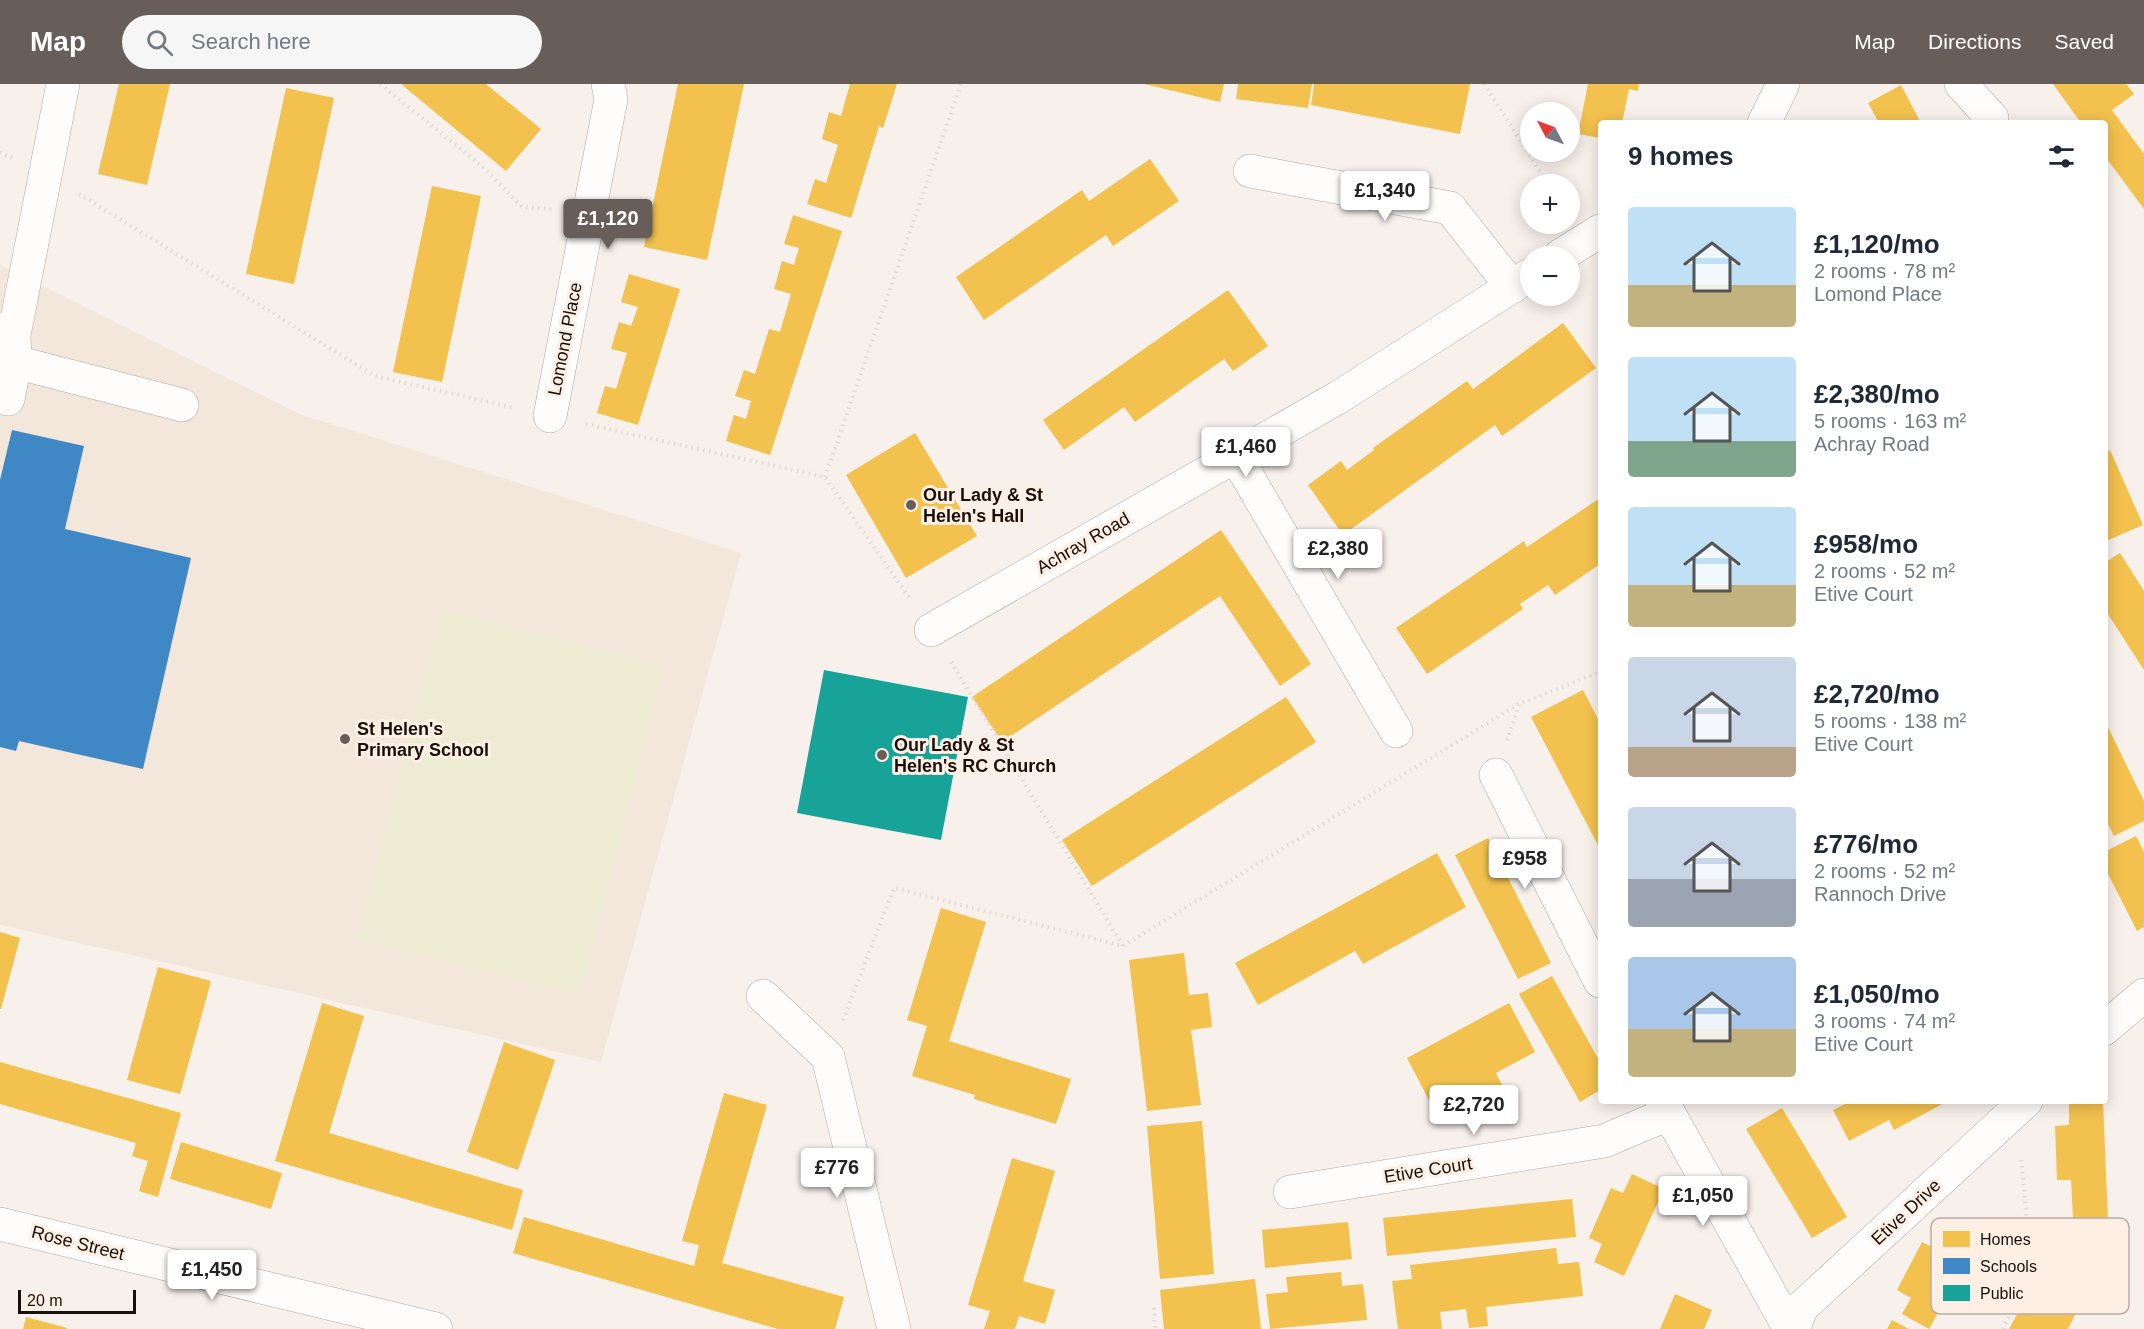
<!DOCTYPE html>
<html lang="en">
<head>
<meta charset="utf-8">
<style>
	:root { --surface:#fff; --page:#f6f6f7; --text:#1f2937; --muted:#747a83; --accent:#675e59 }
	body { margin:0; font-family:Arial,sans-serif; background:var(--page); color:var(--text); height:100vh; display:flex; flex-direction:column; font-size:22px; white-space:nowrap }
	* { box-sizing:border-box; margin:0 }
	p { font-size:20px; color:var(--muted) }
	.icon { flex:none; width:33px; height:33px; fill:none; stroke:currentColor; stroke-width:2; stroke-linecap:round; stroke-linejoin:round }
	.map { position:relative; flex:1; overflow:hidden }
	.drawer { position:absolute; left:1598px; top:36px; width:510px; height:984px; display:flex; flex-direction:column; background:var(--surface); border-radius:6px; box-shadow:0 3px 15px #0003 }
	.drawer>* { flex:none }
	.needle { width:39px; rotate:311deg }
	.fabs { position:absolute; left:1520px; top:18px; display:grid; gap:12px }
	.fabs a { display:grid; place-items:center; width:60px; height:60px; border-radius:50%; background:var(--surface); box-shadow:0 3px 15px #0003; font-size:30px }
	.scale { position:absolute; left:18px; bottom:15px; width:118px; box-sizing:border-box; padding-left:6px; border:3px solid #19100b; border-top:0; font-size:16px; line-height:21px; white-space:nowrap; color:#19100b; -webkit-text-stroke:4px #feefe5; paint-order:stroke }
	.price { position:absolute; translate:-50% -51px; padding:0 14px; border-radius:6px; background:#fff; color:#222; font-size:20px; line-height:39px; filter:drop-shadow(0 2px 3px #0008) }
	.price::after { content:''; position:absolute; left:50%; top:36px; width:18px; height:14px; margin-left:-9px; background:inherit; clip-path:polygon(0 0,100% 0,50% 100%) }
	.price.on { background:var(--accent); color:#fff }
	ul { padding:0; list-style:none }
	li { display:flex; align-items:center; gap:18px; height:150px; padding:0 30px }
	li span { display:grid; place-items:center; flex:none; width:168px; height:120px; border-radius:6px; color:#555 }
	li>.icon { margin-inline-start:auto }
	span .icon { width:72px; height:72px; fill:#fffc; stroke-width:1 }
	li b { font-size:26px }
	h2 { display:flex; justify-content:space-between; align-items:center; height:72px; padding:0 30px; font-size:26px }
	header { display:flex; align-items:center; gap:36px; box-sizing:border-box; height:84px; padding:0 30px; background:var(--accent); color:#fff }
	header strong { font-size:28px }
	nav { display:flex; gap:33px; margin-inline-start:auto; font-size:21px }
	.search { width:420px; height:54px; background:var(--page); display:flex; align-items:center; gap:15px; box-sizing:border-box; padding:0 21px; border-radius:33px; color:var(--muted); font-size:22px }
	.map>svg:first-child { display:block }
	.education { fill:#f3e6da }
	.green { fill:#edebd2 }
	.homes { fill:#f2c14e }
	.schools { fill:#3f88c5 }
	.public { fill:#17a398 }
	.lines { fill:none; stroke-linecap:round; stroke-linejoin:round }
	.minor-casing { stroke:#b0a8a4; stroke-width:34 }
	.path { stroke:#dddbd9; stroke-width:4; stroke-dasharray:1.5 4.5; stroke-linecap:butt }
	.minor { stroke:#fefdfc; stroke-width:33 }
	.poi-dot { fill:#675e59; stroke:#feefe5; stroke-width:2 }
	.labels { text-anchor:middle; stroke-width:6; stroke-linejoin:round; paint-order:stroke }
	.street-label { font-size:18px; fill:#19100b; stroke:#feefe5 }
	.poi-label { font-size:18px; font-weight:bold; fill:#19100b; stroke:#feefe5; text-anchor:start }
	.key { fill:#feefe5; stroke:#b9aca4; stroke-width:1.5 }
	.key-label { font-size:16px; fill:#19100b }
</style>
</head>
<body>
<header>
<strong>Map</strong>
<div class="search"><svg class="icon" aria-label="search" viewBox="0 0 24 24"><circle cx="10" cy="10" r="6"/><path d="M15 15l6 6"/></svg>Search here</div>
<nav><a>Map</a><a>Directions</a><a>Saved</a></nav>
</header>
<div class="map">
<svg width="2144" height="1245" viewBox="0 0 2144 1245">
	<rect width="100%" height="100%" fill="#f8f0eb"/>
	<!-- education -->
	<path class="education" d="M 0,181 L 299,330 L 741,469 L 601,978 L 0,841 Z"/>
	<!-- green -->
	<path class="green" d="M 442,525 L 664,581 L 580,911 L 358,855 Z"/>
	<!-- homes -->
	<path class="homes" d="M 119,0 L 170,0 L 147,101 L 98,90 Z
		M 401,0 L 486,0 L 541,45 L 506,87 Z
		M 678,0 L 744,0 L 707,176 L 644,163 Z
		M 850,0 L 897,0 L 883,44 L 879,42 L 851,134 L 807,120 L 815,95 L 826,99 L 838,61 L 822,55 L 829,28 L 841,32 Z
		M 1144,0 L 1224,0 L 1220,18 Z
		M 1238,0 L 1312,0 L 1308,24 L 1236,15 Z
		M 1314,0 L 1470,0 L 1460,50 L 1311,21 Z
		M 1588,0 L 1639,0 L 1638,7 L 1629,5 L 1622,39 L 1600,39 L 1600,54 L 1578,50 Z
		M 2053,0 L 2126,0 L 2134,10 L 2112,26 L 2144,70 L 2144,125 L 2104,71 L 2104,39 L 2081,39 Z
		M 1901,1 L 1921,39 L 1879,39 L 1868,19 Z
		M 286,4 L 334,14 L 294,200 L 246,190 Z
		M 1150,75 L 1179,117 L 1113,162 L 1106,151 L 984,236 L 956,193 L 1082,106 L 1089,117 Z
		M 432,102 L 481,112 L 442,298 L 393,288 Z
		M 793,131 L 842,147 L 770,371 L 726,357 L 734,331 L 746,335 L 751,317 L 735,312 L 744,286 L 755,290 L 769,245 L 780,248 L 791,210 L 774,205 L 782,177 L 794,181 L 799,164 L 784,160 Z
		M 629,190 L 680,205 L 638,341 L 597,329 L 605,302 L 616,305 L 627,269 L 611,265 L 619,238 L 631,242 L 638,223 L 621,218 Z
		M 1228,206 L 1268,262 L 1233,287 L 1224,275 L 1135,338 L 1124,323 L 1064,366 L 1043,336 Z
		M 1563,239 L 1596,284 L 1502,352 L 1495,341 L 1343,451 L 1308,401 L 1341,377 L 1347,386 L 1374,366 L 1373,364 L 1467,297 L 1473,305 Z
		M 915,349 L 977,452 L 906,494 L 846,391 Z
		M 2110,366 L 2143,441 L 2104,458 L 2104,369 Z
		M 1600,414 L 1600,480 L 1555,511 L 1548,501 L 1520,520 L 1523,525 L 1427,590 L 1396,544 L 1524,457 L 1527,463 Z
		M 1221,446 L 1311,580 L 1280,602 L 1220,512 L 1002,658 L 972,613 Z
		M 2120,469 L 2144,507 L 2144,586 L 2104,524 L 2104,479 Z
		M 1583,606 L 1600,639 L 1600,765 L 1531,633 Z
		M 1286,613 L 1316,658 L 1092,802 L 1062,756 Z
		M 2104,635 L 2144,717 L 2144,737 L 2114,752 L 2104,732 Z
		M 2136,752 L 2144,768 L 2144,843 L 2137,847 L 2104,782 L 2104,768 Z
		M 1488,754 L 1551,879 L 1518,895 L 1455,771 Z
		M 1437,769 L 1466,823 L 1363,880 L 1355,867 L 1258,921 L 1235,879 Z
		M 941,824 L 986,838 L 949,957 L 1071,995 L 1056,1040 L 974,1015 L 975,1011 L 912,992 L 927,942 L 907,936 Z
		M 0,848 L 20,854 L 1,925 L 0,925 Z
		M 1184,869 L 1189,911 L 1208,909 L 1212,943 L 1191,946 L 1201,1021 L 1147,1027 L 1129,876 Z
		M 158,883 L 211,897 L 180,1010 L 127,996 Z
		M 1552,892 L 1600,978 L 1600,1006 L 1580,1018 L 1519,910 Z
		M 322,919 L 364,932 L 329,1049 L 523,1106 L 512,1146 L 275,1077 Z
		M 1509,919 L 1535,968 L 1496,989 L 1507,1011 L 1474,1029 L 1462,1004 L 1431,1020 L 1407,974 Z
		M 504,958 L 555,976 L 518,1086 L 467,1068 Z
		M 0,978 L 181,1029 L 158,1113 L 139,1107 L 148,1077 L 132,1072 L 136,1059 L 0,1020 Z
		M 724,1009 L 767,1021 L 722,1179 L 844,1213 L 835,1245 L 778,1245 L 513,1169 L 524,1133 L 694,1182 L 699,1161 L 682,1157 Z
		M 1851,1017 L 1948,1017 L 1894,1046 L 1889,1036 L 1849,1057 L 1833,1026 Z
		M 2103,1018 L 2111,1207 L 2077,1209 L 2075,1188 L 2062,1189 L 2059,1134 L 2073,1134 L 2071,1096 L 2057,1096 L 2055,1042 L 2069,1041 L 2069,1020 Z
		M 1782,1024 L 1847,1133 L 1812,1154 L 1746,1045 Z
		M 1202,1037 L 1214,1190 L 1160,1195 L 1147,1042 Z
		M 181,1058 L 282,1089 L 271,1125 L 170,1095 Z
		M 1012,1074 L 1055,1087 L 1023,1197 L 1055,1206 L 1045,1240 L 1019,1232 L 1015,1245 L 984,1245 L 990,1227 L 968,1221 Z
		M 1632,1090 L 1664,1105 L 1624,1192 L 1594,1178 L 1602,1160 L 1589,1154 L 1611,1104 L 1623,1109 Z
		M 1572,1115 L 1576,1153 L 1387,1172 L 1383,1134 Z
		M 1348,1138 L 1352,1175 L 1265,1184 L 1262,1146 Z
		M 1942,1143 L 1976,1161 L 1929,1245 L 1902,1230 L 1911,1214 L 1897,1206 L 1922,1158 L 1932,1163 Z
		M 1556,1164 L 1558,1180 L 1579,1178 L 1583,1212 L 1486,1223 L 1488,1242 L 1469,1244 L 1466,1225 L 1440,1228 L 1442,1245 L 1398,1245 L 1392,1197 L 1412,1195 L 1410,1181 Z
		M 1341,1188 L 1342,1202 L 1363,1200 L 1367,1236 L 1270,1245 L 1266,1210 L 1288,1208 L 1286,1193 Z
		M 1255,1195 L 1261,1245 L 1164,1245 L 1160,1206 Z
		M 2043,1206 L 2078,1225 L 2068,1245 L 2009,1245 L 2022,1221 L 2032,1226 Z
		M 1675,1210 L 1712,1226 L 1704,1245 L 1660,1245 Z
		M 26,1233 L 67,1244 L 67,1245 L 23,1245 Z
		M 1892,1236 L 1909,1245 L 1887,1245 Z"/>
	<!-- schools -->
	<path class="schools" d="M 12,346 L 84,362 L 65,445 L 191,474 L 143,685 L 19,657 L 16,667 L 0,663 L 0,396 Z"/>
	<!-- public -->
	<path class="public" d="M 824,586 L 968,613 L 941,756 L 797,729 Z"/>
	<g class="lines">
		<!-- minor casing -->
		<g class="minor-casing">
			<path id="minor" d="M 1961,0 L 1992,34
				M 1764,39 L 1783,0
				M 1250,87 L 1450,124 L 1512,203
				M 1560,172 L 1600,147
				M 0,245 L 14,251 L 15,278 L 182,321
				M 14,251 L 63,0
				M 8,315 L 15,278
				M 550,332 L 611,15 L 608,0
				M 1235,371 L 1396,647
				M 931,546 L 1339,313 L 1530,191
				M 1496,691 L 1600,897
				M 763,912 L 828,973 L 894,1245
				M 2104,945 L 2144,911
				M 1662,1017 L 1790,1245
				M 1290,1108 L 1604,1057 L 1668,1030
				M 0,1140 L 436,1245
				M 1793,1245 L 1802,1223 L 2026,1017"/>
		</g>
		<!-- path -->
		<path class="path" d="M 380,0 L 482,82 L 522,123 L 553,125
			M 1484,0 L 1548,100
			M 0,68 L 12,74
			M 79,110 L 375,292 L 515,324
			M 586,340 L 825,393 L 911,516
			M 825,393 L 961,0
			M 951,578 L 1123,862
			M 1507,656 L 1519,621
			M 843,936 L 894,804 L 1123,862 L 1519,620 L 1600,588
			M 1154,1224 L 1155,1245
			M 2003,1245 L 2031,1184 L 2021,1072"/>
		<!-- minor -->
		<use href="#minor" class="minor"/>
	</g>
	<!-- markers -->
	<g class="poi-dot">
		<circle cx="911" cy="421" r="6"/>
		<circle cx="345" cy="655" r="6"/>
		<circle cx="882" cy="671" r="6"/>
	</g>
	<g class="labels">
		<!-- street labels -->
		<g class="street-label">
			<text transform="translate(565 255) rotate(-79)" y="6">Lomond Place</text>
			<text transform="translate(1083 459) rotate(-30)" y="6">Achray Road</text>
			<text transform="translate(1428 1086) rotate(-9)" y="6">Etive Court</text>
			<text transform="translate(1906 1128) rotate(-43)" y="6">Etive Drive</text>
			<text transform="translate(78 1159) rotate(14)" y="6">Rose Street</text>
		</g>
		<!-- poi labels -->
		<g class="poi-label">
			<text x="923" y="417">Our Lady &amp; St<tspan x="923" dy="21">Helen's Hall</tspan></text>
			<text x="357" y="651">St Helen's<tspan x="357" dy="21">Primary School</tspan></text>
			<text x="894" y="667">Our Lady &amp; St<tspan x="894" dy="21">Helen's RC Church</tspan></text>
		</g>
	</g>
	<!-- legend -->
	<rect x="1931" y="1134" width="198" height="96" rx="9" class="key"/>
	<rect x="1943" y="1147" width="27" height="16" fill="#f2c14e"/>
	<rect x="1943" y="1174" width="27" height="16" fill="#3f88c5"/>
	<rect x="1943" y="1201" width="27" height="16" fill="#17a398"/>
	<g class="key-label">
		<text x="1980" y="1161">Homes</text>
		<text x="1980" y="1188">Schools</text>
		<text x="1980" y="1215">Public</text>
	</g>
</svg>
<div class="fabs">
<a><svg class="needle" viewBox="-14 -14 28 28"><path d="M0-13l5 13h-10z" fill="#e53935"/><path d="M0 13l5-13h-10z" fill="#747a83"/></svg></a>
<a>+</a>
<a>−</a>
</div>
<div class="scale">20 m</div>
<b class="price" style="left:1385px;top:138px">£1,340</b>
<b class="price on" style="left:608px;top:166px">£1,120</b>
<b class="price" style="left:1246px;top:394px">£1,460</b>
<b class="price" style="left:1338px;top:496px">£2,380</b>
<b class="price" style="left:1525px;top:806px">£958</b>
<b class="price" style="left:1474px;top:1052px">£2,720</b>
<b class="price" style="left:837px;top:1115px">£776</b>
<b class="price" style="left:1703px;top:1143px">£1,050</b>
<b class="price" style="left:212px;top:1217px">£1,450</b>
<section class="drawer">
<h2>9 homes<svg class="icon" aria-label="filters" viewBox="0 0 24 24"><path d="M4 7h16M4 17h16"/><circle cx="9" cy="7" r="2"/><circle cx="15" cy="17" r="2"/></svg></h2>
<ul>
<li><span style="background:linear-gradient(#bfe0f5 65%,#c2b280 0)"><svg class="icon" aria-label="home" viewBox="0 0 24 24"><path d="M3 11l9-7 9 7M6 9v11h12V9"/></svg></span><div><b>£1,120/mo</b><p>2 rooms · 78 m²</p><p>Lomond Place</p></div></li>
<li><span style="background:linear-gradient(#bfe0f5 70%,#7fa58c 0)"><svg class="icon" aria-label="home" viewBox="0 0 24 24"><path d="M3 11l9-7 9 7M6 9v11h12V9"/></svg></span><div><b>£2,380/mo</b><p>5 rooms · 163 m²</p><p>Achray Road</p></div></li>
<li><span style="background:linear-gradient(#bfe0f5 65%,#c2b280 0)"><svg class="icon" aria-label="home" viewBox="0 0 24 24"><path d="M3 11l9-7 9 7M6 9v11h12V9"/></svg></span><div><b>£958/mo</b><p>2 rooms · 52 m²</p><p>Etive Court</p></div></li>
<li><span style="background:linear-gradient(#c9d6e8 75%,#b9a48a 0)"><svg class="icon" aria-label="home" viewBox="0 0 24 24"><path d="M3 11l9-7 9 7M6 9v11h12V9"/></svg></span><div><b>£2,720/mo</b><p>5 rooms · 138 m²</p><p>Etive Court</p></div></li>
<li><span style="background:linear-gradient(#c9d6e8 60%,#9aa5b1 0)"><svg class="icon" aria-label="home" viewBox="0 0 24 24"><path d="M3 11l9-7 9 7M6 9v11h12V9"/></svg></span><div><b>£776/mo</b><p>2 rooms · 52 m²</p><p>Rannoch Drive</p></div></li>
<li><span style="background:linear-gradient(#a9c7e8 60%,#c2b280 0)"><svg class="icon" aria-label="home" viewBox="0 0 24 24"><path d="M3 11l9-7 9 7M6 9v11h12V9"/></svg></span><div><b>£1,050/mo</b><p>3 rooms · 74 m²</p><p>Etive Court</p></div></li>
</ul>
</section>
</div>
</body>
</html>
